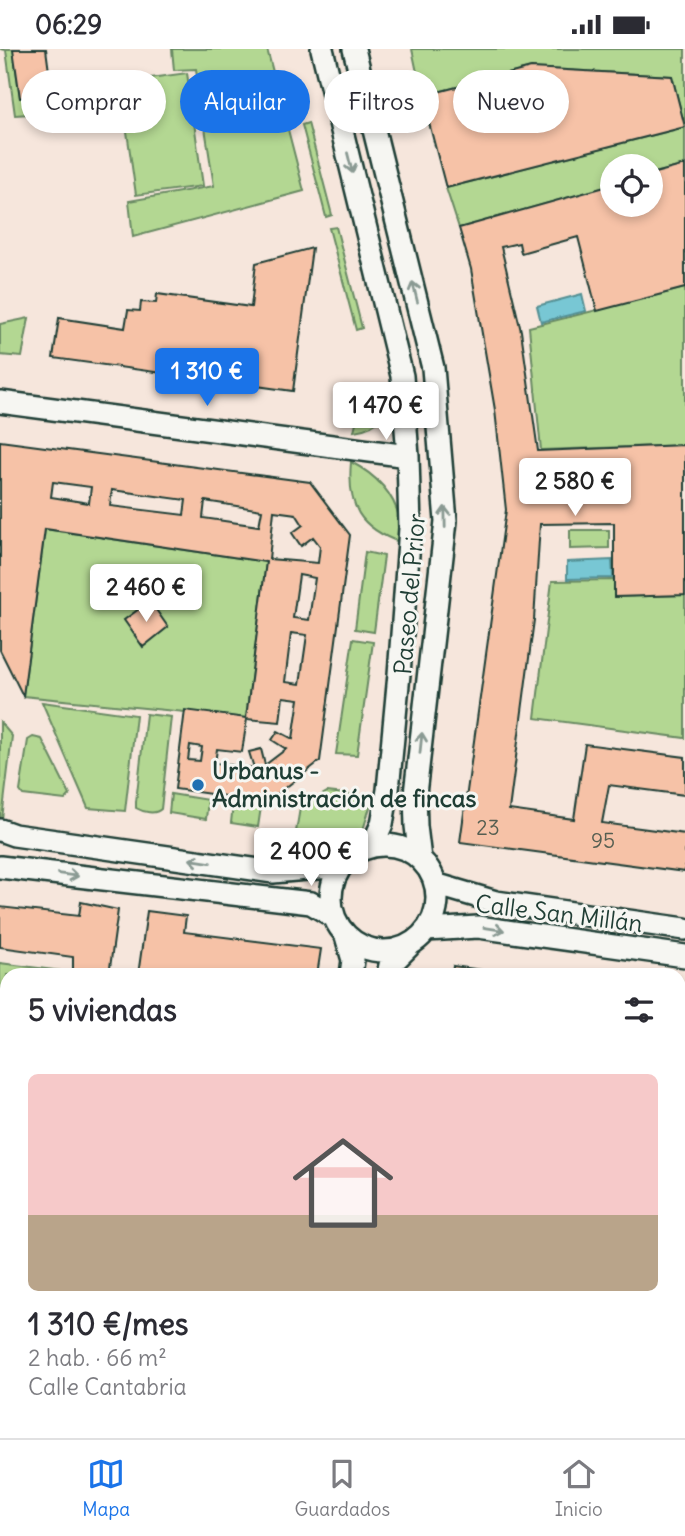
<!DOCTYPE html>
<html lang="es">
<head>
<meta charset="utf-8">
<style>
	:root { --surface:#fff; --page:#f7f7f7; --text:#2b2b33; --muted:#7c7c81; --line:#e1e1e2; --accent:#1a73e8 }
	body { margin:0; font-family:Delius,sans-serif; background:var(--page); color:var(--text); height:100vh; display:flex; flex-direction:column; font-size:26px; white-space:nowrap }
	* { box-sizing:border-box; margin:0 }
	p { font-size:23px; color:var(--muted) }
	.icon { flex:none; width:38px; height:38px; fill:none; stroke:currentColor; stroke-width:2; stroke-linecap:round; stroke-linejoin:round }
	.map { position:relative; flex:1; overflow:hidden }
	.side { position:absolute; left:0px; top:919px; width:686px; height:471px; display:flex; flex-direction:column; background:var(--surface); border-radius:21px 21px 0 0; box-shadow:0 4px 10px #0003 }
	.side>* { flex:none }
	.banner { position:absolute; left:21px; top:21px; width:644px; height:63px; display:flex; gap:14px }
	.controls { position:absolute; left:600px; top:105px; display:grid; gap:14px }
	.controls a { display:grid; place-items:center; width:63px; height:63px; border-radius:50%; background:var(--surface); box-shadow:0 4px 10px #0003; font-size:35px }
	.price { position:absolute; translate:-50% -60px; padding:0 16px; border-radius:7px; background:#fff; color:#222; font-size:23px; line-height:46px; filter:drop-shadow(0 2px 4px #0008) }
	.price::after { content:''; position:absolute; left:50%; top:42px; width:21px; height:16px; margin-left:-10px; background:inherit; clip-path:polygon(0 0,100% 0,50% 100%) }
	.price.active { background:var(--accent); color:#fff }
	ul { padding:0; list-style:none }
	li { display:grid; align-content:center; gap:14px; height:371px; padding:0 28px }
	li span { display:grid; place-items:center; height:217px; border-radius:10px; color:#555 }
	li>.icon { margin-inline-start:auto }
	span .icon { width:126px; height:126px; fill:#fffc; stroke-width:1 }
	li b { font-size:30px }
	h2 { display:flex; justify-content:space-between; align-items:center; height:84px; padding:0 28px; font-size:30px }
	.chip { padding:0 24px; border-radius:32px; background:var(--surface); box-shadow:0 4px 10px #0003; font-size:24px; line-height:63px }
	.chip.active { background:var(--accent); color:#fff }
	.status { display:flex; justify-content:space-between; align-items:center; height:49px; padding:0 35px; background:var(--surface); direction:ltr }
	.status svg { height:19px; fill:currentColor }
	.menu { display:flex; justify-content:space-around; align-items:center; height:98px; border-top:2px solid var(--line); background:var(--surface); font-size:19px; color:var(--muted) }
	.menu a { display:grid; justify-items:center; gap:4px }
	.menu .active { color:var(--accent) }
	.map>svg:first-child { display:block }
	.built { fill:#f6dbcc }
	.green { fill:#b3d792; stroke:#698a63; stroke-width:2 }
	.water { fill:#78c7d4; stroke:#549094; stroke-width:2 }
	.building { fill:#f6c2a7; stroke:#1f3d34; stroke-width:2; fill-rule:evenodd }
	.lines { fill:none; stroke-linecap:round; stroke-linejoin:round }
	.street-casing { stroke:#1f3d34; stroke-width:26 }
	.street { stroke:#f6f6f2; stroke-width:21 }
	.oneway { stroke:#8a9a93 }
	.poi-dot { fill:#1f6fb2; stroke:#f6f6f2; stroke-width:2.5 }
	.labels { text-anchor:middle; stroke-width:6; stroke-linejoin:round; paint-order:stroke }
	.number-label { font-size:21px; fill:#555e51 }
	.street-label { font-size:24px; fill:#1f3d34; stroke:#f6f6f2 }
	.poi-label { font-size:24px; font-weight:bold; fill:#1f3d34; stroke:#f6f6f2; text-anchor:start }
</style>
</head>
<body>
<div class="status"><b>06:29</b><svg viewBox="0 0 49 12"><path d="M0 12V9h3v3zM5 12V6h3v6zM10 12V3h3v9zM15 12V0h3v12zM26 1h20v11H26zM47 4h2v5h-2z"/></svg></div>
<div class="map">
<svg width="685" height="1389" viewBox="0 0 685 1389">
	<rect width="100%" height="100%" fill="#f6e6dc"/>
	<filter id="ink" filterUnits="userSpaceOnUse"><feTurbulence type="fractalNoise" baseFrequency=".0143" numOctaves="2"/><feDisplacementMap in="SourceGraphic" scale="14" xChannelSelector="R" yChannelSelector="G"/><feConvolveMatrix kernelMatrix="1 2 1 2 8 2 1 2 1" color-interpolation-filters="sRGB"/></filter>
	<g filter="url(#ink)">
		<!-- built -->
		<path class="built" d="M 679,949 L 685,949 L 685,1389 L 410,1389 L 388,1386 L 388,1382 L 679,1382 Z"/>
		<!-- green -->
		<path class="green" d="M 0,0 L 13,0 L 20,49 L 28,48 L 30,65 L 15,66 L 6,1 Z
			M 172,0 L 267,0 L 304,142 L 133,188 L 129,152 L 214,137 L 196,20 L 174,21 Z
			M 412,0 L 685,0 L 685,116 L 651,125 L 651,117 L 612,117 L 612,136 L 459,179 L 446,139 L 685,78 L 672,27 L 531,19 L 422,47 Z
			M 187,24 L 203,137 L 136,146 L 120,33 Z
			M 308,74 L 332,166 L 326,168 L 302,76 Z
			M 336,178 L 362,279 L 356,281 L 329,179 Z
			M 685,239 L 685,396 L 541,401 L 529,278 Z
			M 29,269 L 22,308 L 0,306 L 0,275 Z
			M 391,337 C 391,363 380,379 354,382 L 358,365 L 370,342 Z
			M 351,413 C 384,430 403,456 402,494 C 359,479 347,457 351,413 Z
			M 45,480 L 266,513 L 246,669 L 23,647 Z
			M 570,481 L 609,481 L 609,499 L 570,500 Z
			M 365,503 L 384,507 L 374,583 L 355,580 Z
			M 614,531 L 615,548 L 685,546 L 685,689 L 535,669 L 552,532 Z
			M 353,590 L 373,593 L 357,706 L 336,705 Z
			M 42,653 L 136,666 L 125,762 L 88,759 Z
			M 146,665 L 171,668 L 161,760 C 155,766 143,763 136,759 L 136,753 Z
			M 0,673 L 12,687 L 2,770 L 0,769 Z
			M 33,688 L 42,690 L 70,746 L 65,751 L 23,746 L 20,742 L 28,691 Z
			M 327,743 L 373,748 L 363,781 L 324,805 L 291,812 L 300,759 Z
			M 171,745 L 208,751 L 206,770 L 169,764 Z
			M 233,755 L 261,758 L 258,778 L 231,774 Z
			M 0,914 L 92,926 L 7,926 L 7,1382 L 187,1383 L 186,1389 L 0,1389 Z"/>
		<!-- water -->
		<path class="water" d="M 582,245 L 586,262 L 541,273 L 537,257 Z
			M 612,511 L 613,529 L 567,530 L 567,513 Z"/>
		<!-- building -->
		<path class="building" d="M 13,0 L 46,0 L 52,45 L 20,49 Z
			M 531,19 L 672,27 L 685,78 L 446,139 L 422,47 Z
			M 685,116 L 685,239 L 597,262 L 578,188 L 521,204 L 519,194 L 501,198 L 521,282 L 538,402 L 685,396 L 685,546 L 614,548 L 614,474 L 540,475 L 534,571 L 509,761 L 574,770 L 585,695 L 685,708 L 685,746 L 609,736 L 602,774 L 685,785 L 685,823 L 460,793 L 506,461 L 495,361 L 471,220 L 459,179 L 612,136 L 612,156 L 651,156 L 651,125 Z
			M 312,199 L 293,342 L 53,309 L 59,269 L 125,279 L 128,261 L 140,262 L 141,253 L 156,254 L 157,245 L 251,258 L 256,214 Z
			M 0,392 L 310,433 L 350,486 L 320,712 L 267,753 L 175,740 L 185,661 L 246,669 L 266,513 L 45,480 L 23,647 L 0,601 ZM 53,433 L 91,438 L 89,454 L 51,448 ZM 112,441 L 186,451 L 184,466 L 110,457 ZM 205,452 L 262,461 L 259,477 L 203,469 ZM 274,462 L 296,465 L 303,476 L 292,484 L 301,497 L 313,488 L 320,497 L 318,514 L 269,510 ZM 299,526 L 315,529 L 309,571 L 293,569 ZM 291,584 L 307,586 L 300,635 L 285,633 ZM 283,648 L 299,650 L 293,690 L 278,682 L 272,691 L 286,700 L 265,716 L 261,700 L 249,703 L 254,719 L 215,714 L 217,700 L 242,703 L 247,670 L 280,673 ZM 190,696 L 202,698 L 200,712 L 188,711 Z
			M 150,552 L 168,578 L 143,598 L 124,571 Z
			M 81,853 L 118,861 L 109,926 L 73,923 L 73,908 L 0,898 L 0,858 L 79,867 Z
			M 147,862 L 186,867 L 184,883 L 321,900 L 317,926 L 138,926 Z
			M 453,917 L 518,926 L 452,926 Z
			M 679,949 L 685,949 L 685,1032 L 679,1031 Z
			M 220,1382 L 257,1382 L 256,1389 L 219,1389 Z"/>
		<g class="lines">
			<!-- street casing -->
			<g class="street-casing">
				<path id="street" d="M 322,0 L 402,327 L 408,407 L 410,479 L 399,625 L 388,741 L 382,775 L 372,797
					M 354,0 L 433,319 L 446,472 L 415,745 L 416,777 L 420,810
					M 0,353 L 408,407
					M 0,781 L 14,786 L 273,823 L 341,817
					M331 849a53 53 0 1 1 106 0a53 53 0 1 1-106 0Z
					M 0,818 L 311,854 L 334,868
					M 435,835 L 496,853 L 685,880
					M 426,881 L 478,878 L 685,907
					M 346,887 L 353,911 L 351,926
					M 388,926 L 390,916 L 409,897
					M 0,1087 L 7,1088
					M 291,1389 L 291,1382
					M 321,1389 L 322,1382"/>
			</g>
			<!-- street -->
			<use href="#street" class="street"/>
		</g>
		<!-- one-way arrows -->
		<defs><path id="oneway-shaft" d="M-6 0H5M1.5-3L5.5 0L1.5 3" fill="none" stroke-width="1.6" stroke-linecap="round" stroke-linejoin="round" transform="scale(1.75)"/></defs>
		<g class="oneway">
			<use href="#oneway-shaft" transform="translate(350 114) rotate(76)"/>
			<use href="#oneway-shaft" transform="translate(415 243) rotate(-104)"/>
			<use href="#oneway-shaft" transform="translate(445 468) rotate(-91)"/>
			<use href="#oneway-shaft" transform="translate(421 694) rotate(-84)"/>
			<use href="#oneway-shaft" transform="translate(200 812) rotate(-171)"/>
			<use href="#oneway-shaft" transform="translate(68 826) rotate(7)"/>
			<use href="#oneway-shaft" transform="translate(494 880) rotate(9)"/>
		</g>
	</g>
	<!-- markers -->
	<circle class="poi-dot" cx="198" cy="736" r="7"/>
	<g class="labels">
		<!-- number labels -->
		<g class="number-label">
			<text x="488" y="786">23</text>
			<text x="603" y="799">95</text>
		</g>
		<!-- street labels -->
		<g class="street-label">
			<text transform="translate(410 545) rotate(-85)" y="8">Paseo del Prior</text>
			<text transform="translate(559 865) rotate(7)" y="8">Calle San Millán</text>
		</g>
		<!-- poi labels -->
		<g class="poi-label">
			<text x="212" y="730">Urbanus -<tspan x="212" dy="28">Administración de fincas</tspan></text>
		</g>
	</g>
</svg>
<div class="controls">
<a><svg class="icon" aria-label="locate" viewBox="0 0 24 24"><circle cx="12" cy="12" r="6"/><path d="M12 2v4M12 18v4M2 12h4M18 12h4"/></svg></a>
</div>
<b class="price active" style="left:207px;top:359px">1 310 €</b>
<b class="price" style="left:386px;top:393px">1 470 €</b>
<b class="price" style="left:575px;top:469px">2 580 €</b>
<b class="price" style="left:146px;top:575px">2 460 €</b>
<b class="price" style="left:311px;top:839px">2 400 €</b>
<div class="banner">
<a class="chip">Comprar</a>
<a class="chip active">Alquilar</a>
<a class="chip">Filtros</a>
<a class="chip">Nuevo</a>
</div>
<section class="side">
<h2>5 viviendas<svg class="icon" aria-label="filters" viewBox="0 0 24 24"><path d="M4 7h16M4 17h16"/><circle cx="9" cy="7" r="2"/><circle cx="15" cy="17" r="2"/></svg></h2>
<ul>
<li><span style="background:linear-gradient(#f6c9c9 65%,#b9a48a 0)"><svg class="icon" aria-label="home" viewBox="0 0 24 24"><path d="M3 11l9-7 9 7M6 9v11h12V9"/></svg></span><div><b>1 310 €/mes</b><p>2 hab. · 66 m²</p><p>Calle Cantabria</p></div></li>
</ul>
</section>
</div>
<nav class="menu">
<a class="active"><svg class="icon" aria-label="map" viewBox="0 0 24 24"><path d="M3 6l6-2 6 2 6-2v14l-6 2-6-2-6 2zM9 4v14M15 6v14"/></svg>Mapa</a>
<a><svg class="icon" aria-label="saved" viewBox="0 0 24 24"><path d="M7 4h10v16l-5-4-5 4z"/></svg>Guardados</a>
<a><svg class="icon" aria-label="home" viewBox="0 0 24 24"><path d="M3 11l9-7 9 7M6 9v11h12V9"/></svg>Inicio</a>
</nav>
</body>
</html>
